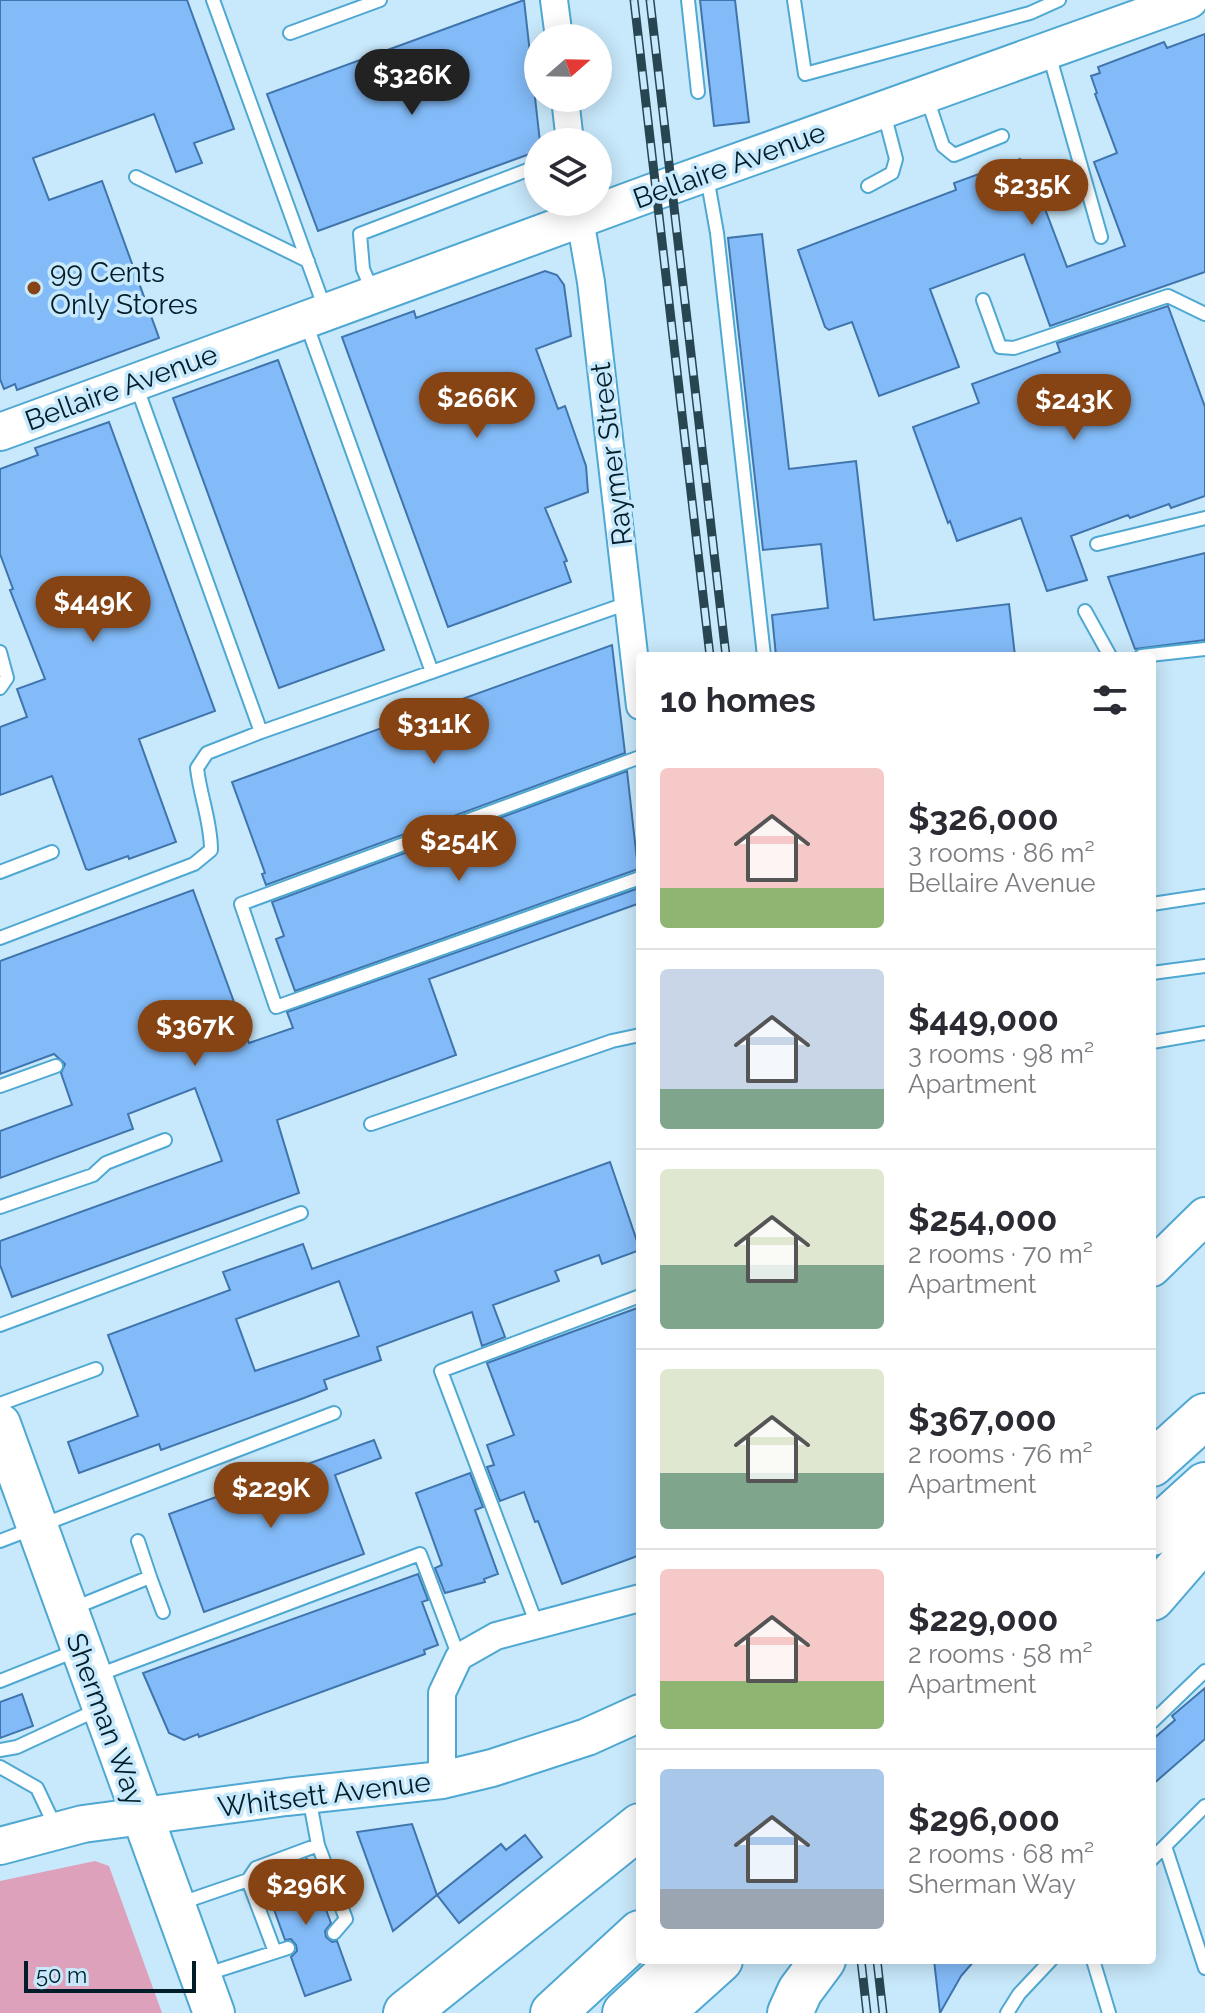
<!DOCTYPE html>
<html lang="en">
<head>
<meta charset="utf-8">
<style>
	:root { --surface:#fff; --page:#f7f7f7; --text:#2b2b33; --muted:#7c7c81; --line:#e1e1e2; --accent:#864313 }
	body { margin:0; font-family:Raleway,sans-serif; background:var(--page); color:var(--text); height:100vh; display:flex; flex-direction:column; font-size:30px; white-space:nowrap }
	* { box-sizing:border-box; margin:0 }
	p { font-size:26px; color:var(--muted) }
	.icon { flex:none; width:44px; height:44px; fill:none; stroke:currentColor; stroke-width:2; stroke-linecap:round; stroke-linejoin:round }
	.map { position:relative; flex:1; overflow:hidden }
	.panel { position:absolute; left:636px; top:652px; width:520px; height:1312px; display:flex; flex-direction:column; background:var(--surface); border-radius:8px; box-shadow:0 4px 20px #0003 }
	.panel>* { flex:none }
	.needle { width:52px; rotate:70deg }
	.fabs { position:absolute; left:524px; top:24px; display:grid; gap:16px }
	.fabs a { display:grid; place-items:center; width:88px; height:88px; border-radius:50%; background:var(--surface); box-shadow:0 4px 20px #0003; font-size:40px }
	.scale { position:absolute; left:24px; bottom:20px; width:172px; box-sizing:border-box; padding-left:8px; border:4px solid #011d29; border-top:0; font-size:22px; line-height:28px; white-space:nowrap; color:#011d29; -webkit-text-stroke:6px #c8e9fb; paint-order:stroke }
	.price { position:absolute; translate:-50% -68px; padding:0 18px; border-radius:28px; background:var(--accent); color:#fff; font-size:26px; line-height:52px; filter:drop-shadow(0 2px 4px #0008) }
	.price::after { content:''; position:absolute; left:50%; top:48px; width:24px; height:18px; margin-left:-12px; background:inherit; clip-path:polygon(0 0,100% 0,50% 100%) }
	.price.current { background:#222; color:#fff }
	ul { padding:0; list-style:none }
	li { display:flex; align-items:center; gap:24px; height:200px; padding:0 24px }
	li+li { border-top:2px solid var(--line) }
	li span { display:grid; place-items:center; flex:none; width:224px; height:160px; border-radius:8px; color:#555 }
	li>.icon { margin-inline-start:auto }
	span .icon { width:96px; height:96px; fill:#fffc; stroke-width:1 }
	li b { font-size:34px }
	h2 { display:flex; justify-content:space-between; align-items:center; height:96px; padding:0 24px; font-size:34px }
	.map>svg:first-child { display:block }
	.green { fill:#dea1bb }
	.building { fill:#83bbf8; stroke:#3f74ac; stroke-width:2; fill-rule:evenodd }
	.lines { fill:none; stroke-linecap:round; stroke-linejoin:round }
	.lane-casing { stroke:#4fa8d2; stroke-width:16 }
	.street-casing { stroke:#4fa8d2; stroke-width:30 }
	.secondary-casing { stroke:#4fa8d2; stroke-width:40 }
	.primary-casing { stroke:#4fa8d2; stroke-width:44 }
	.highway-casing { stroke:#4fa8d2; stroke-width:48 }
	.lane { stroke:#fff; stroke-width:12 }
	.street { stroke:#fff; stroke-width:26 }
	.secondary { stroke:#fff; stroke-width:36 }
	.primary { stroke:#fff; stroke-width:40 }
	.highway { stroke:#fff; stroke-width:44 }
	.rail-casing { stroke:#284552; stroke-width:9 }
	.rail { stroke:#c8e9fb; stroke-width:6; stroke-dasharray:18; stroke-linecap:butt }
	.poi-dot { fill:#864313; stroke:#c8e9fb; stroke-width:3 }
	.labels { text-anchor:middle; stroke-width:7; stroke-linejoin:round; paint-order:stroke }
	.street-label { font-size:28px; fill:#011d29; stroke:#c8e9fb }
	.poi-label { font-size:28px; fill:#011d29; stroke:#c8e9fb; text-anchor:start }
</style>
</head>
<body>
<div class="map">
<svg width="1205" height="2013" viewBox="0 0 1205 2013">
	<rect width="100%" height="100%" fill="#c8e9fb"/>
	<!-- green -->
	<path class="green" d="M 95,1861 L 109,1866 L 162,2013 L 0,2013 L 0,1881 Z"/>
	<!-- building -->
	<path class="building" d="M 0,0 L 187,0 L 234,129 L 194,143 L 202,163 L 176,172 L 154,114 L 33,158 L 49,200 L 102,181 L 159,338 L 17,390 L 15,384 L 4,389 L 0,379 Z
		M 524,0 L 540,142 L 538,142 L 538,151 L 318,231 L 267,94 Z
		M 700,0 L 735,0 L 749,122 L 714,126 Z
		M 1205,34 L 1205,272 L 1050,326 L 1024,254 L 930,289 L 959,367 L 879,396 L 852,322 L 829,330 L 825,327 L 798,250 L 956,190 L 954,183 L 1020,159 L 1022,166 L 1028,164 L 1067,267 L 1125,246 L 1094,162 L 1117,153 L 1095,94 L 1097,93 L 1091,76 L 1100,73 L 1098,67 L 1164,42 L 1167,48 Z
		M 762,234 L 789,469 L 856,461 L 874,620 L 1009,604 L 1015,656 L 776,656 L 772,615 L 828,608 L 821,544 L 763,550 L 728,238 Z
		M 545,271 L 557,275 L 564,285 L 571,336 L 536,349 L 558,409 L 565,406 L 586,466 L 588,492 L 545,508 L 567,561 L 564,562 L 571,582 L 448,627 L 342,337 L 414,311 L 416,318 Z
		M 1168,306 L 1205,407 L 1205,496 L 1171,508 L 1169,504 L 1130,518 L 1128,515 L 1071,536 L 1087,580 L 1047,591 L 1021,518 L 957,541 L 950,521 L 948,523 L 913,427 L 979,403 L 972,384 L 1060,352 L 1057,343 Z
		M 278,360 L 384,650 L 279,688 L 173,398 Z
		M 109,422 L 215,711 L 139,739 L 176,842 L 129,859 L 128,856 L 89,870 L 86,869 L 52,776 L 0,795 L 0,727 L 27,717 L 17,689 L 45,679 L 10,590 L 13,589 L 0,554 L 0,469 L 38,455 L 35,448 Z
		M 1205,553 L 1205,640 L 1135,649 L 1108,577 Z
		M 612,645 L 625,753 L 266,885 L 262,874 L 265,873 L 232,782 Z
		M 627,771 L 638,869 L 295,991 L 276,939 L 284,936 L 272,902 Z
		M 639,888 L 640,903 L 429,979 L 456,1055 L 277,1120 L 299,1193 L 12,1297 L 0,1265 L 0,1241 L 222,1161 L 195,1088 L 128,1114 L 133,1129 L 0,1178 L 0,1131 L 72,1105 L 61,1073 L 65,1064 L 54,1054 L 0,1074 L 0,961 L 193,890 L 249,1043 L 293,1028 L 287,1012 Z
		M 610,1162 L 640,1250 L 602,1264 L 599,1255 L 555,1271 L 559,1281 L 493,1305 L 505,1337 L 482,1346 L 472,1312 L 377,1347 L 381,1360 L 324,1380 L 327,1389 L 304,1398 L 161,1450 L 159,1444 L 79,1473 L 68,1442 L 138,1416 L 108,1335 L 230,1290 L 223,1272 L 303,1244 L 312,1269 ZM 339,1281 L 359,1336 L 255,1371 L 236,1319 Z
		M 640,1307 L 640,1555 L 562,1584 L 538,1521 L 535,1522 L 524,1492 L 500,1501 L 487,1467 L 494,1465 L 487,1445 L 514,1435 L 487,1363 Z
		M 374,1440 L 381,1458 L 335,1475 L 364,1554 L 204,1612 L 169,1514 Z
		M 470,1473 L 483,1507 L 475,1510 L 498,1574 L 484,1579 L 485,1582 L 445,1593 L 435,1568 L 442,1565 L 416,1493 Z
		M 418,1574 L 428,1600 L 422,1602 L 438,1645 L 424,1650 L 425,1654 L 199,1737 L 198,1734 L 184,1740 L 169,1733 L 143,1673 Z
		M 1205,1688 L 1205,1739 L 1152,1785 L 1152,1740 L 1175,1720 L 1172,1716 Z
		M 22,1694 L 33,1726 L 0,1738 L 0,1702 Z
		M 412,1824 L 437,1895 L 501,1844 L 506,1850 L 525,1835 L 542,1857 L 459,1923 L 437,1895 L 393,1931 L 357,1832 Z
		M 307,1859 L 331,1923 L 325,1931 L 326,1937 L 332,1942 L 337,1941 L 351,1980 L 305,1996 L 291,1957 L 297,1951 L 296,1945 L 291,1939 L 285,1940 L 262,1876 Z
		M 934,1960 L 975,1960 L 961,1976 L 940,2013 Z"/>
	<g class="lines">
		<!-- lane casing -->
		<g class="lane-casing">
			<path id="lane" d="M 213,0 L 325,309
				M 688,0 L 698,92
				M 794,0 L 805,74 L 1030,13 L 1059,0
				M 290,33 L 380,0
				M 1049,54 L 1101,237
				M 927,98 L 943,146 L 954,155 L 1002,136
				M 136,177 L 308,261
				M 707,177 L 717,233 L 764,656
				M 868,186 L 892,173 L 896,159 L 884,113
				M 372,290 L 363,269 L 360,234 L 538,166
				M 983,300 L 1000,347 L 1014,348 L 1168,296 L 1205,314
				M 306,323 L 432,672
				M 1097,544 L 1205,518
				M 1085,611 L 1110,656
				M 0,652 L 7,678 L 0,688
				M 1141,656 L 1205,649
				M 261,732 L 628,603
				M 640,757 L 241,904 L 276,1007 L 640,878
				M 0,872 L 52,852
				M 1152,904 L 1205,896
				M 0,938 L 194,864 L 211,850 C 211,821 200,796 197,768 L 207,753 L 261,732 L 136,385
				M 1152,973 L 1205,966
				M 1152,1042 L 1205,1033
				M 0,1086 L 56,1066
				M 371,1124 L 612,1041 L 640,1035
				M 0,1207 L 93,1175 L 106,1163 L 165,1140
				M 0,1325 L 301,1213
				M 0,1404 L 96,1369
				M 0,1541 L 334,1413
				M 150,1577 L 163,1612
				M 74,1608 L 150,1577 L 138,1541
				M 537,1625 L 441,1371 L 640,1296
				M 98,1675 L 420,1554 L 459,1657
				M 0,1681 L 78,1650
				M 1152,1722 L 1205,1671
				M 0,1750 L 17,1747 L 99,1709
				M 0,1767 L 37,1788 L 55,1826
				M 318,1845 L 346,1919 L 334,1933
				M 1165,1846 L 1205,1968
				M 1152,1859 L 1205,1806
				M 248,1880 L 275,1952
				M 181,1903 L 248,1880 L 256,1868 L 318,1845 L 309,1797
				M 1093,1960 L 1109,2013
				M 207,1974 L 288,1948
				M 1007,2013 L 1019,1994 L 1051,1960"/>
		</g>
		<!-- street casing -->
		<g class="street-casing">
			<path id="street" d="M 554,0 L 559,38
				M 565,98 L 570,142
				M 577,202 L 591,282 L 640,706
				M 442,1780 L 442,1693 L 459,1657 L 496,1636 L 640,1598"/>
		</g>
		<!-- secondary casing -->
		<g class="secondary-casing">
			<path id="secondary" d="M 0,432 L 656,191 L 1189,0
				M 1152,1268 L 1205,1216
				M 0,1846 L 83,1824 L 286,1797 L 442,1780 L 492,1768 L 587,1737 L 640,1713"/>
		</g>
		<!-- primary casing -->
		<g class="primary-casing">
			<path id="primary" d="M 0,1424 L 214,2013"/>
		</g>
		<!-- highway casing -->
		<g class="highway-casing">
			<path id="highway" d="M 1152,1464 L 1205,1416
				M 1152,1533 L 1205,1485
				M 1152,1598 L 1205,1537
				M 406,2013 L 640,1826
				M 553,2013 L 640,1933
				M 625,2013 L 676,1966
				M 661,2013 L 720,1960
				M 790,2013 L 800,1991 L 823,1960"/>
		</g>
		<!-- lane -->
		<use href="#lane" class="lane"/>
		<!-- street -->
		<use href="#street" class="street"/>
		<!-- secondary -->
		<use href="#secondary" class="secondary"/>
		<!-- primary -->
		<use href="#primary" class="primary"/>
		<!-- highway -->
		<use href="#highway" class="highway"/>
		<!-- rail casing -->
		<g class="rail-casing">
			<path id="rail" d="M 634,0 L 710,656
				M 650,0 L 726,656
				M 861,1960 L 867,2013
				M 877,1960 L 883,2013"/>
		</g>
		<!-- rail -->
		<use href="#rail" class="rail"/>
	</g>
	<!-- markers -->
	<circle class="poi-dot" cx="34" cy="288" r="8"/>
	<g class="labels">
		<!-- street labels -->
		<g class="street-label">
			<text transform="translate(729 165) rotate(-20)" y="10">Bellaire Avenue</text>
			<text transform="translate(121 387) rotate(-20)" y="10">Bellaire Avenue</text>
			<text transform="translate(611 454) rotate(-97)" y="10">Raymer Street</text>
			<text transform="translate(106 1719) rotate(70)" y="10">Sherman Way</text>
			<text transform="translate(324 1794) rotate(-7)" y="10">Whitsett Avenue</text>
		</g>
		<!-- poi labels -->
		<g class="poi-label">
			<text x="50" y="282">99 Cents<tspan x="50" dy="32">Only Stores</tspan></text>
		</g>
	</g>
</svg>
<div class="fabs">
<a><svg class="needle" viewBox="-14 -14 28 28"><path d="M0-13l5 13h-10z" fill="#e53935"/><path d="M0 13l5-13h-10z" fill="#7c7c81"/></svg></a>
<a><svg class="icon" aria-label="layers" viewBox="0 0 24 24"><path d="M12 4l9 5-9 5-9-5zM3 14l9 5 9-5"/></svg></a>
</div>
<div class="scale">50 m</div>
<b class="price current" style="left:412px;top:117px">$326K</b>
<b class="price" style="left:1032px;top:227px">$235K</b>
<b class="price" style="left:477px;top:440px">$266K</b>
<b class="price" style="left:1074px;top:442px">$243K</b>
<b class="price" style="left:93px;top:644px">$449K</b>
<b class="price" style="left:434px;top:766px">$311K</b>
<b class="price" style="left:459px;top:883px">$254K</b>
<b class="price" style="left:195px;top:1068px">$367K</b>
<b class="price" style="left:271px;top:1530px">$229K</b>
<b class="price" style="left:306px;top:1927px">$296K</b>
<section class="panel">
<h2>10 homes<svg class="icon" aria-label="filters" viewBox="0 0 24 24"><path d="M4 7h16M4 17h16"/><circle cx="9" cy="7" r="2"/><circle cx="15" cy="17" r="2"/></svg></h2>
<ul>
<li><span style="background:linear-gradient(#f6c9c9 75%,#8fb573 0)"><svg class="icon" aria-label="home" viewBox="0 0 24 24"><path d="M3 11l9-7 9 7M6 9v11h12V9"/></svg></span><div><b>$326,000</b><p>3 rooms · 86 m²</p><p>Bellaire Avenue</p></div></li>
<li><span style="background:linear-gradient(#c9d6e8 75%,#7fa58c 0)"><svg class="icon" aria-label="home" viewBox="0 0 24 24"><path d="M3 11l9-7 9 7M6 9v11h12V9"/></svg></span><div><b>$449,000</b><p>3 rooms · 98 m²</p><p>Apartment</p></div></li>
<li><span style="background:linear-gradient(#dfe7d0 60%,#7fa58c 0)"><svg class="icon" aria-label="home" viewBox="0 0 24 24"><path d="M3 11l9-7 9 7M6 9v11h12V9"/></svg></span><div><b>$254,000</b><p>2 rooms · 70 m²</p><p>Apartment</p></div></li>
<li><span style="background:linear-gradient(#dfe7d0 65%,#7fa58c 0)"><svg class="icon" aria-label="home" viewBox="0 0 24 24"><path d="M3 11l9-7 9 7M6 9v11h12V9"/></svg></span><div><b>$367,000</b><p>2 rooms · 76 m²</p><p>Apartment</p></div></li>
<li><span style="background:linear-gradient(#f6c9c9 70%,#8fb573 0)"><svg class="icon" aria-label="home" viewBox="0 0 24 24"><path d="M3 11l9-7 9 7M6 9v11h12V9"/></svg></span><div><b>$229,000</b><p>2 rooms · 58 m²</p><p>Apartment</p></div></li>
<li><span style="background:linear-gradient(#a9c7e8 75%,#9aa5b1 0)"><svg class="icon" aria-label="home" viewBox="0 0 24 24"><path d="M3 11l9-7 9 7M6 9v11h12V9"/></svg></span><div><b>$296,000</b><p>2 rooms · 68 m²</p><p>Sherman Way</p></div></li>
</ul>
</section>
</div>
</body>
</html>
